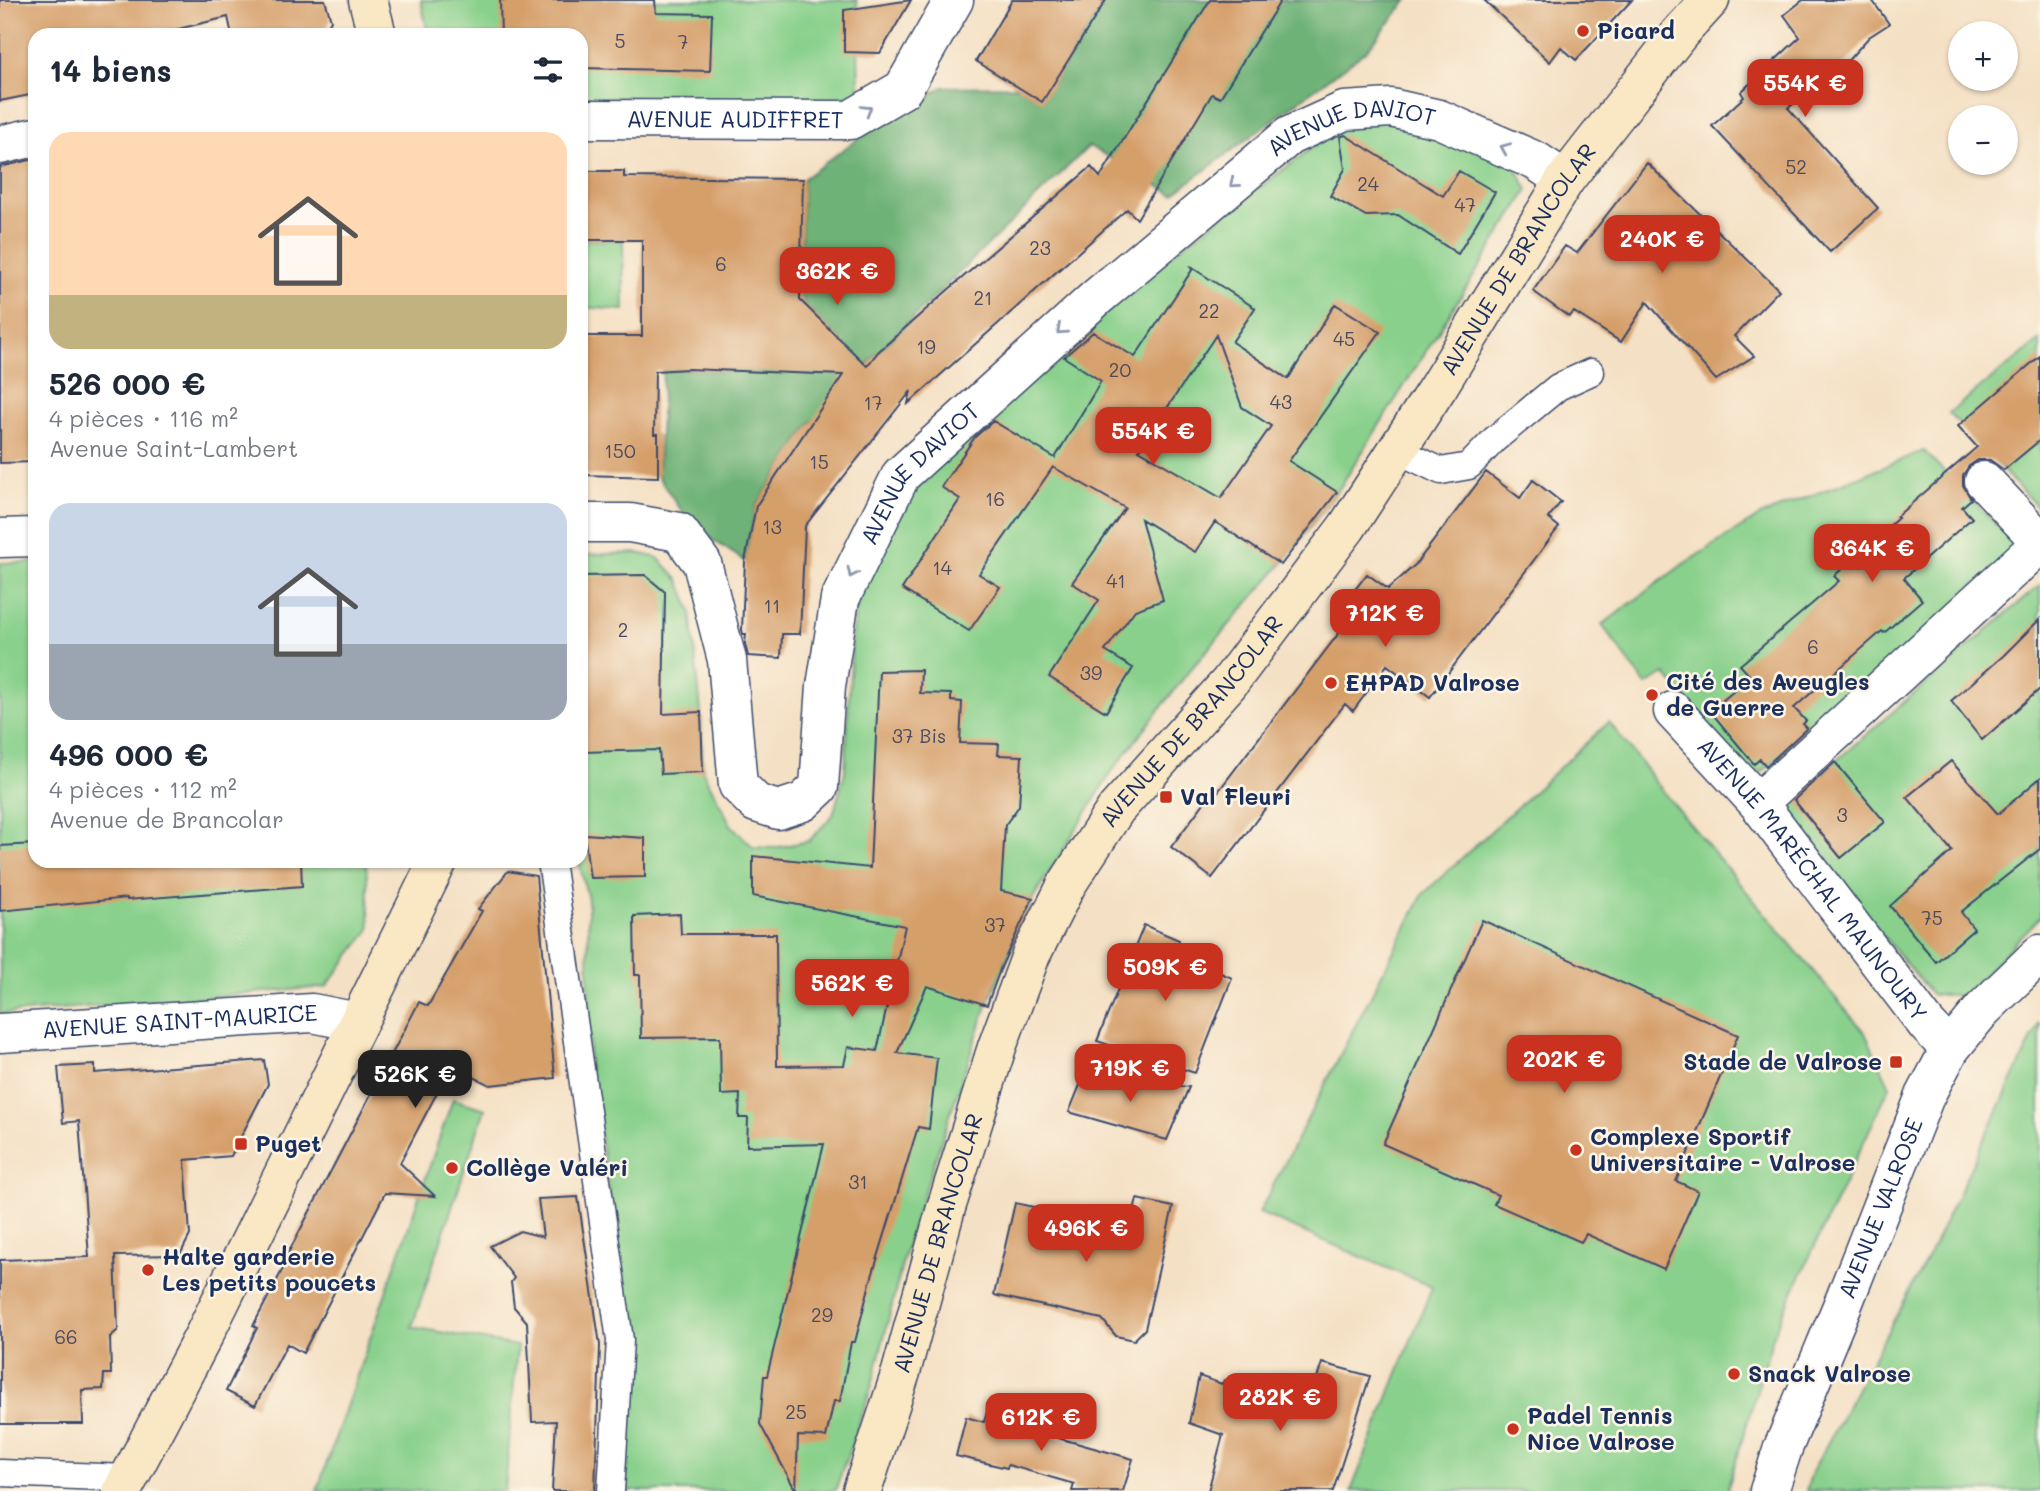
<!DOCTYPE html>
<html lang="fr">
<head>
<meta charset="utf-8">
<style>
	:root { --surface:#fff; --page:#f6f6f7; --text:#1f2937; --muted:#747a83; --accent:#c8321e }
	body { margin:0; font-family:Mali,sans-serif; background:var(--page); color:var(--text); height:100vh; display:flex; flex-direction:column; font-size:26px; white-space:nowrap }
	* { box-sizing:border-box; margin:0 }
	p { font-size:23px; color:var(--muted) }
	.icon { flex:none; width:38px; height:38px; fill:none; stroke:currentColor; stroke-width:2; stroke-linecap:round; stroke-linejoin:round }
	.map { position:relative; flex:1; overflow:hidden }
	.sheet { position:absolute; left:28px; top:28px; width:560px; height:840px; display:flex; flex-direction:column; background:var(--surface); border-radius:21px; box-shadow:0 2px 5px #0004 }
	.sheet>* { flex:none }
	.controls { position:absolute; left:1948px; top:21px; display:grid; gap:14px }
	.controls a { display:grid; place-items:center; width:70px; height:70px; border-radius:50%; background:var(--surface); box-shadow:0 2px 5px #0004; font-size:35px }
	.price { position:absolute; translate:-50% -60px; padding:0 16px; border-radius:14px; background:var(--accent); color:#fff; font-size:23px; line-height:46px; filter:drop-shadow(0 2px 4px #0008) }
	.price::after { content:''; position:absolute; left:50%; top:42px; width:21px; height:16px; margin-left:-10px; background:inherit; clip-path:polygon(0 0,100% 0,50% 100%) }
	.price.current { background:#222; color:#fff }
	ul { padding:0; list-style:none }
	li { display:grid; align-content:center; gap:14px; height:371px; padding:0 21px }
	li span { display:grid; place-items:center; height:217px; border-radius:21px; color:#555 }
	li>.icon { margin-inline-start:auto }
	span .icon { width:126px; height:126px; fill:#fffc; stroke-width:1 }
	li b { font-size:30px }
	h2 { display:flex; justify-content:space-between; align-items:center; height:84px; padding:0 21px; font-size:30px }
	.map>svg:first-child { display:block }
	.green { fill:#88d08b; stroke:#528074; stroke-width:2 }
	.forest { fill:#6eb277; stroke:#44706a; stroke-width:2 }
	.building { fill:#d59f6a; fill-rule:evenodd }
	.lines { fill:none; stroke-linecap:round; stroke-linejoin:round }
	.lane-casing { stroke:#3c4a6d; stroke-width:29 }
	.street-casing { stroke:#3c4a6d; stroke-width:41 }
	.secondary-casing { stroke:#3c4a6d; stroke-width:41 }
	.lane { stroke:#fff; stroke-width:26 }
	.street { stroke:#fff; stroke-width:38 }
	.secondary { stroke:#fae7c3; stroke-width:38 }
	.oneway { stroke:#8d97ae }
	.poi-dot { fill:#c8321e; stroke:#fcf5e5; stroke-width:2.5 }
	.labels { text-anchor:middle; stroke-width:5; stroke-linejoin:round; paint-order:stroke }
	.number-label { font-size:19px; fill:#4a4b61 }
	.poi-label { font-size:23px; font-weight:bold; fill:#1b2f5e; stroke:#fcf5e5; text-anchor:start }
	.street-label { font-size:23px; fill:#1b2f5e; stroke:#fcf5e5 }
</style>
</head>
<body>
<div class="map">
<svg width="2040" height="1491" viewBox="0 0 2040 1491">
	<rect width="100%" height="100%" fill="#fcf5e5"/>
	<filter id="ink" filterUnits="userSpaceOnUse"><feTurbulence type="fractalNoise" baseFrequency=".0143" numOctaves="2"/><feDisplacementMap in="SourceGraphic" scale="14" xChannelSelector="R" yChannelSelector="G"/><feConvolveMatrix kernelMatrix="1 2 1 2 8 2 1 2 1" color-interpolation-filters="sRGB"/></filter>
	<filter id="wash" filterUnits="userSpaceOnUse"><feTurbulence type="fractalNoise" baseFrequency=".00686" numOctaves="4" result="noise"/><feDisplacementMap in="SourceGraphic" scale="28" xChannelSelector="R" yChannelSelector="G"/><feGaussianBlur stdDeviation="1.57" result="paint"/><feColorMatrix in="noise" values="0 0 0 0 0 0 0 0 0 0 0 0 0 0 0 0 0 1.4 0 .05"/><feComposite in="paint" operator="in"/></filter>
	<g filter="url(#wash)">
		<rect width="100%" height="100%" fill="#f4e0c4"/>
		<!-- green -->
		<path class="green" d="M 421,0 L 857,0 L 859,91 L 836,103 L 581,98 L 581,35 L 428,35 Z
			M 1383,119 L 1514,164 L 1528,190 L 1337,492 L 1281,565 L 1190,670 L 1113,770 L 1033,898 L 987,1005 L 909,1237 L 871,1389 L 835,1491 L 624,1491 L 634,1347 L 589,1067 L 588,900 L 579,861 L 581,555 L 638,553 L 658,558 L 679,580 L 691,610 L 701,712 L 703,772 L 731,825 L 753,847 L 774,848 L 809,841 L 833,815 L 845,772 L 852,639 L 859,588 L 900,499 L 1099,309 L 1345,123 Z
			M 581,240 L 623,240 L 624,310 L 581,307 Z
			M 2040,340 L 2040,510 L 1949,413 Z
			M 1924,451 L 2020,549 L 1762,772 L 1747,772 L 1665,674 L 1646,685 L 1602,625 L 1682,565 L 1760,516 Z
			M 35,562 L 35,861 L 366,861 L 370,929 L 326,987 L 0,1014 L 0,563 Z
			M 2040,585 L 2040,917 L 1964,995 L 1932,995 L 1784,817 L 1787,803 Z
			M 1609,722 L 1669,799 L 1865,1033 L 1890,1086 L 1775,1330 L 1727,1491 L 1351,1491 L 1432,1287 L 1259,1213 L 1423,894 Z
			M 2040,1022 L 2040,1491 L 1806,1491 L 1812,1472 L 1930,1253 Z
			M 453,1099 L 485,1109 L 412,1327 L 517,1346 L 505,1491 L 317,1491 Z"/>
		<!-- forest -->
		<path class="forest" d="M 1106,0 L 1408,0 L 1366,51 L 1173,194 L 1089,146 L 878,352 L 827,411 L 812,421 L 756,506 L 745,561 L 693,527 L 658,477 L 663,369 L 783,372 L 840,340 L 807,307 L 800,295 L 803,179 L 881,122 L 943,87 L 1017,86 L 1042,101 Z"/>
		<g id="blocks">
			<!-- building -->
			<path class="building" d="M 0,0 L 325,0 L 331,20 L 322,35 L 232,35 L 228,17 L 153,35 L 35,35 L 35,94 L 0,101 Z
				M 500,0 L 655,0 L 656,13 L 712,14 L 710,71 L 581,68 L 581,35 L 501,35 Z
				M 911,0 L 880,53 L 844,52 L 844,10 Z
				M 1012,0 L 1106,0 L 1042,102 L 976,61 Z
				M 1210,0 L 1281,0 L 1220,98 L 1212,94 L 1137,219 L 1127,209 L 908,404 L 911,391 L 805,526 L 800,634 L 782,634 L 781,658 L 748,656 L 745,644 L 746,634 L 743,634 L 742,630 L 745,561 L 756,506 L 843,375 L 688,369 L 655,371 L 654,434 L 658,434 L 658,477 L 581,475 L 581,336 L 642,336 L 642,240 L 581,240 L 581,171 L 624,171 L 624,177 L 803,179 L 800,300 L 867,366 L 878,352 L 948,290 L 1091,167 L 1100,177 Z
				M 1484,0 L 1632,0 L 1576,60 L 1561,47 L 1550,62 Z
				M 1803,0 L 1872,0 L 1889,24 L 1869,37 L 1843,66 L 1788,108 L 1878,208 L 1830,252 L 1712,126 L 1744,97 L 1741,92 L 1800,37 L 1784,15 Z
				M 1345,135 L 1443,196 L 1459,171 L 1495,192 L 1458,254 L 1398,215 L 1366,216 L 1330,196 L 1345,169 L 1340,137 Z
				M 35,159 L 35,462 L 0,463 L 0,167 Z
				M 1647,163 L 1779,290 L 1734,336 L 1754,356 L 1716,380 L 1647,302 L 1621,342 L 1574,312 L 1569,317 L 1533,291 L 1565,246 L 1577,253 Z
				M 1191,267 L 1255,308 L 1232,342 L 1288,379 L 1335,304 L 1380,332 L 1289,461 L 1337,492 L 1281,565 L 1215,522 L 1195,552 L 1141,519 L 1163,600 L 1135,610 L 1105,651 L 1133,668 L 1106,712 L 1049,677 L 1099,600 L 1072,583 L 1125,508 L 1053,467 L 979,574 L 1000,587 L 969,631 L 902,589 L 960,499 L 941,487 L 975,437 L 993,421 L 1055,458 L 1101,381 L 1064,357 L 1093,332 L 1135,357 L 1192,270 ZM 1216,335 L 1242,407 L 1271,426 L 1221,498 L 1139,450 Z
				M 2040,356 L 2040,440 L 2004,470 L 1990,460 L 1978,460 L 1969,466 L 1963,475 L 1963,485 L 1971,499 L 1962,507 L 1972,518 L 1904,578 L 1922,600 L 1884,633 L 1882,631 L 1794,708 L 1806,721 L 1803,724 L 1807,728 L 1766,766 L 1760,759 L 1754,764 L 1710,711 L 1751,677 L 1740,665 L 1839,581 L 1834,576 L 1898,518 L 1896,517 L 1977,447 L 1958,426 Z
				M 1486,472 L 1520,498 L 1533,480 L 1561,502 L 1548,518 L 1559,527 L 1430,697 L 1387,665 L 1353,711 L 1345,704 L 1212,878 L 1171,847 L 1207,799 L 1210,802 L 1345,625 L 1334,617 L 1367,574 L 1388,589 L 1415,565 Z
				M 645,575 L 665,592 L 663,714 L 701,712 L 703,772 L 661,774 L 659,750 L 581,752 L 581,576 Z
				M 2040,619 L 2040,689 L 1982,740 L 1951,701 L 2003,656 Z
				M 921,670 L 920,693 L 951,694 L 951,701 L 962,702 L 960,743 L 999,744 L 998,755 L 1022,756 L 1019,806 L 1005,825 L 1001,891 L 1033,898 L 1001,967 L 987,1005 L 927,986 L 897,1053 L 937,1058 L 929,1129 L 918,1127 L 870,1283 L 855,1342 L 851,1342 L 840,1401 L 834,1401 L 826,1437 L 798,1436 L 796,1491 L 760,1424 L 764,1376 L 767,1376 L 824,1144 L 747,1146 L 748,1118 L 739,1118 L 740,1094 L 721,1095 L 720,1037 L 641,1038 L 640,975 L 635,975 L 634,916 L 680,914 L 681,934 L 776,934 L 777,1066 L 844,1065 L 848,1047 L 877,1051 L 905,926 L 753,896 L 753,856 L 870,868 L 879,671 Z
				M 1951,761 L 1998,814 L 2040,778 L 2040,849 L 1961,912 L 1974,929 L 1936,962 L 1890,906 L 1952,851 L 1907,797 Z
				M 1835,762 L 1885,822 L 1841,858 L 1794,800 Z
				M 584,834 L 645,838 L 645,877 L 590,878 Z
				M 35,844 L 35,861 L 301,861 L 302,886 L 127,900 L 127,898 L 0,911 L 0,846 Z
				M 508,871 L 536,876 L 555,1078 L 490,1085 L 451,1066 L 400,1163 L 435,1196 L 385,1193 L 303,1353 L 287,1344 L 255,1406 L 226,1391 L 257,1328 L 253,1326 L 287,1261 L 285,1259 L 419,1002 L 428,1006 L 482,911 L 478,909 Z
				M 1482,920 L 1738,1035 L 1676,1181 L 1698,1191 L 1664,1269 L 1586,1234 L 1581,1242 L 1494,1204 L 1498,1195 L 1383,1144 Z
				M 1144,925 L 1179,940 L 1177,947 L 1206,959 L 1203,965 L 1232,978 L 1195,1073 L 1097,1041 Z
				M 264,1060 L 268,1084 L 231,1156 L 185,1160 L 190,1235 L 180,1255 L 115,1256 L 118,1330 L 110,1337 L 111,1374 L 104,1374 L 103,1389 L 82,1390 L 83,1424 L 0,1424 L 0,1260 L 89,1257 L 79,1121 L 63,1123 L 58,1067 L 95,1065 L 95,1073 Z
				M 1084,1075 L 1189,1087 L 1167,1140 L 1069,1112 Z
				M 578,1197 L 600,1345 L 595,1491 L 552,1491 L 556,1421 L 532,1422 L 527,1322 L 514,1307 L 511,1282 L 514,1278 L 490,1246 L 520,1231 L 543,1237 L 538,1199 Z
				M 1137,1199 L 1173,1207 L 1145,1329 L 1134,1340 L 1116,1336 L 1102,1319 L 994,1295 L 1015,1203 L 1130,1228 Z
				M 1322,1363 L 1370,1376 L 1333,1491 L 1208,1491 L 1223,1435 L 1189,1423 L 1199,1376 L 1222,1384 L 1224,1380 L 1307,1409 Z
				M 989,1405 L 1023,1412 L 1019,1427 L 1133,1459 L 1123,1491 L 1072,1491 L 1074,1484 L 1008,1465 L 1007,1468 L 956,1456 L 966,1417 L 984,1422 Z"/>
		</g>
	</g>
	<g filter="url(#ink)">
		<use href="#blocks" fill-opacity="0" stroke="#3c4a6d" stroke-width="2"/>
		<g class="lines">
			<!-- lane casing -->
			<g class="lane-casing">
				<path id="lane" d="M 1397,450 L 1441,471 L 1469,466 L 1495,439 L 1558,387 L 1591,372
					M 551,861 L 620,1340 L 611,1491
					M 0,1473 L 127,1478"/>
			</g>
			<!-- street casing -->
			<g class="street-casing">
				<g id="street">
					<path id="s1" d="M 581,119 L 850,120 L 903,89 L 954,0"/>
					<path d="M 0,145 L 35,137"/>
					<path d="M 1984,481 L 2040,541"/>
					<path id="s2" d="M 581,523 L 630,523 L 679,532 L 702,563 L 727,660 L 738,785 L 756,803 L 778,810 L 803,802 L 819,787 L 826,686 L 840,599 L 901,475 L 1096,298 L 1289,136 L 1344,111 L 1391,108 L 1439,119 L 1536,161 L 1565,180"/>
					<path d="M 0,538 L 35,537"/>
					<path id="s3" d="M 1673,711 L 1758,803 L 1927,1025 L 1950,1049"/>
					<path d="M 1758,803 L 2040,544"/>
					<path id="s4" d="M 0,1033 L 312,1013 L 358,1022"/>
					<path id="s5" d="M 1769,1491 L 1783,1448 L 1845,1299 L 1925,1096 L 1950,1049 L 1983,1009 L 2040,954"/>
				</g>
			</g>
			<!-- secondary casing -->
			<g class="secondary-casing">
				<g id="secondary">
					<path d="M 368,0 L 377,35"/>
					<path d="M 122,1491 L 205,1333 L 438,861"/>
					<path id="s6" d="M 862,1491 L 901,1372 L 946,1208 L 997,1047 L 1031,955 L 1067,884 L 1116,809 L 1229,683 L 1347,527 L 1438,387 L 1565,180 L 1679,34 L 1710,0"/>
				</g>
			</g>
			<!-- lane -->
			<use href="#lane" class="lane"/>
			<!-- street -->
			<use href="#street" class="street"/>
			<!-- secondary -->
			<use href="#secondary" class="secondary"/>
		</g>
		<!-- one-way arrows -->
		<defs><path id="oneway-chevron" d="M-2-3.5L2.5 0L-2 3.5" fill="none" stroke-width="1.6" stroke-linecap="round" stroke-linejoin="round" transform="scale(1.75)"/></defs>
		<g class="oneway">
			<use href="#oneway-chevron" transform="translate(867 110) rotate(-31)"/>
			<use href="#oneway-chevron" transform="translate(1505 148) rotate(-157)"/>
			<use href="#oneway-chevron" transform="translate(1234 183) rotate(140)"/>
			<use href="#oneway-chevron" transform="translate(1061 330) rotate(138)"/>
			<use href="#oneway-chevron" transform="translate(852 573) rotate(116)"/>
		</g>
	</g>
	<!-- markers -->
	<g class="poi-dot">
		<circle cx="1583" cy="31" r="7"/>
		<circle cx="1331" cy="683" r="7"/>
		<circle cx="1652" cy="695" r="7"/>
		<rect x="1159" y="790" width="14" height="14" rx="3.5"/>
		<rect x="1889" y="1055" width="14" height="14" rx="3.5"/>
		<rect x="234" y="1137" width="14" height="14" rx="3.5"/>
		<circle cx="1576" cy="1150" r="7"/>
		<circle cx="452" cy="1168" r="7"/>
		<circle cx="148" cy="1270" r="7"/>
		<circle cx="1734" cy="1374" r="7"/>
		<circle cx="1513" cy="1429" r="7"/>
	</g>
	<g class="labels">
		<!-- number labels -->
		<g class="number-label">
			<text x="620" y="48">5</text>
			<text x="683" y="49">7</text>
			<text x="1796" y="174">52</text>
			<text x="1368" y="191">24</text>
			<text x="1465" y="212">47</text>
			<text x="1040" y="255">23</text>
			<text x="721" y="271">6</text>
			<text x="983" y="305">21</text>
			<text x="1209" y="318">22</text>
			<text x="1344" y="346">45</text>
			<text x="926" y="354">19</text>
			<text x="1120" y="377">20</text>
			<text x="1281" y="409">43</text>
			<text x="873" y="410">17</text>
			<text x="620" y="458">150</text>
			<text x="819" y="469">15</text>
			<text x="995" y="506">16</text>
			<text x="772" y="534">13</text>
			<text x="942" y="575">14</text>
			<text x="1116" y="588">41</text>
			<text x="772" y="613">11</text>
			<text x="623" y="637">2</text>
			<text x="1813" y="654">6</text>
			<text x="1091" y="680">39</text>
			<text x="919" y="743">37 Bis</text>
			<text x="1842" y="822">3</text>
			<text x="1932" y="925">75</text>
			<text x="995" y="932">37</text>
			<text x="858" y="1189">31</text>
			<text x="822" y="1322">29</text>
			<text x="66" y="1344">66</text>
			<text x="796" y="1419">25</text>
		</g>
		<!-- poi labels -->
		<g class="poi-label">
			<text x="1597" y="39">Picard</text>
			<text x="1666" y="690">Cité des Aveugles<tspan x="1666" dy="26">de Guerre</tspan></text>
			<text x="1345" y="691">EHPAD Valrose</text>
			<text x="1180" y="805">Val Fleuri</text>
			<text x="1882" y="1070" text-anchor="end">Stade de Valrose</text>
			<text x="1590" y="1145">Complexe Sportif<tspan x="1590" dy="26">Universitaire - Valrose</tspan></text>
			<text x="255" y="1152">Puget</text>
			<text x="466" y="1176">Collège Valéri</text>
			<text x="162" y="1265">Halte garderie<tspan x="162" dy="26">Les petits poucets</tspan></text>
			<text x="1748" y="1382">Snack Valrose</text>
			<text x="1527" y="1424">Padel Tennis<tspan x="1527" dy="26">Nice Valrose</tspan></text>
		</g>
		<!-- street labels -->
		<g class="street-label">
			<text dy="8" stroke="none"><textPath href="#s1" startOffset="154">AVENUE AUDIFFRET</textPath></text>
			<text dy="8" stroke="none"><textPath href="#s2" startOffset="1367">AVENUE DAVIOT</textPath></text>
			<text dy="8" stroke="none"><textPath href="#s6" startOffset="1414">AVENUE DE BRANCOLAR</textPath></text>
			<text dy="8" stroke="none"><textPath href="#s2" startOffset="800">AVENUE DAVIOT</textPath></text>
			<text dy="8" stroke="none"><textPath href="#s6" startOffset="847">AVENUE DE BRANCOLAR</textPath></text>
			<text dy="8" stroke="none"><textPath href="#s3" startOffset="219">AVENUE MARÉCHAL MAUNOURY</textPath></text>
			<text dy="8" stroke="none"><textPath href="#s4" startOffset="180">AVENUE SAINT-MAURICE</textPath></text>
			<text dy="8" stroke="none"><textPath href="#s5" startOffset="304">AVENUE VALROSE</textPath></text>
			<text dy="8" stroke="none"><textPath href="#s6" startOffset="259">AVENUE DE BRANCOLAR</textPath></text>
		</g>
	</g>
</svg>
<div class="controls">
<a>+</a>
<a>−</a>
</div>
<b class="price" style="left:1805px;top:119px">554K €</b>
<b class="price" style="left:1662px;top:275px">240K €</b>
<b class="price" style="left:837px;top:307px">362K €</b>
<b class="price" style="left:1153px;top:467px">554K €</b>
<b class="price" style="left:1872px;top:584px">364K €</b>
<b class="price" style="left:1385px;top:649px">712K €</b>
<b class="price" style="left:1165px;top:1003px">509K €</b>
<b class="price" style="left:852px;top:1019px">562K €</b>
<b class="price" style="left:1564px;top:1095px">202K €</b>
<b class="price" style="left:1130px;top:1104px">719K €</b>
<b class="price current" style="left:415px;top:1110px">526K €</b>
<b class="price" style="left:1086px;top:1264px">496K €</b>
<b class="price" style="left:1280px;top:1433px">282K €</b>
<b class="price" style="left:1041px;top:1453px">612K €</b>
<section class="sheet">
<h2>14 biens<svg class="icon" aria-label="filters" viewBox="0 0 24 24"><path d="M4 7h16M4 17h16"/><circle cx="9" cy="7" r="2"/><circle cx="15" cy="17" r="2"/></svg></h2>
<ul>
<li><span style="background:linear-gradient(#ffd9b3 75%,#c2b280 0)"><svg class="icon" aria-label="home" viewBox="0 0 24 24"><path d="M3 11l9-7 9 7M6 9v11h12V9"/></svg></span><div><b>526 000 €</b><p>4 pièces · 116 m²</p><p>Avenue Saint-Lambert</p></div></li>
<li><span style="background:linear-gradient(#c9d6e8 65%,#9aa5b1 0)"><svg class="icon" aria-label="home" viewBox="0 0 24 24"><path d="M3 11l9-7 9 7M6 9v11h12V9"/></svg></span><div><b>496 000 €</b><p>4 pièces · 112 m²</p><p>Avenue de Brancolar</p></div></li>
</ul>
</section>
</div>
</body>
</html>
